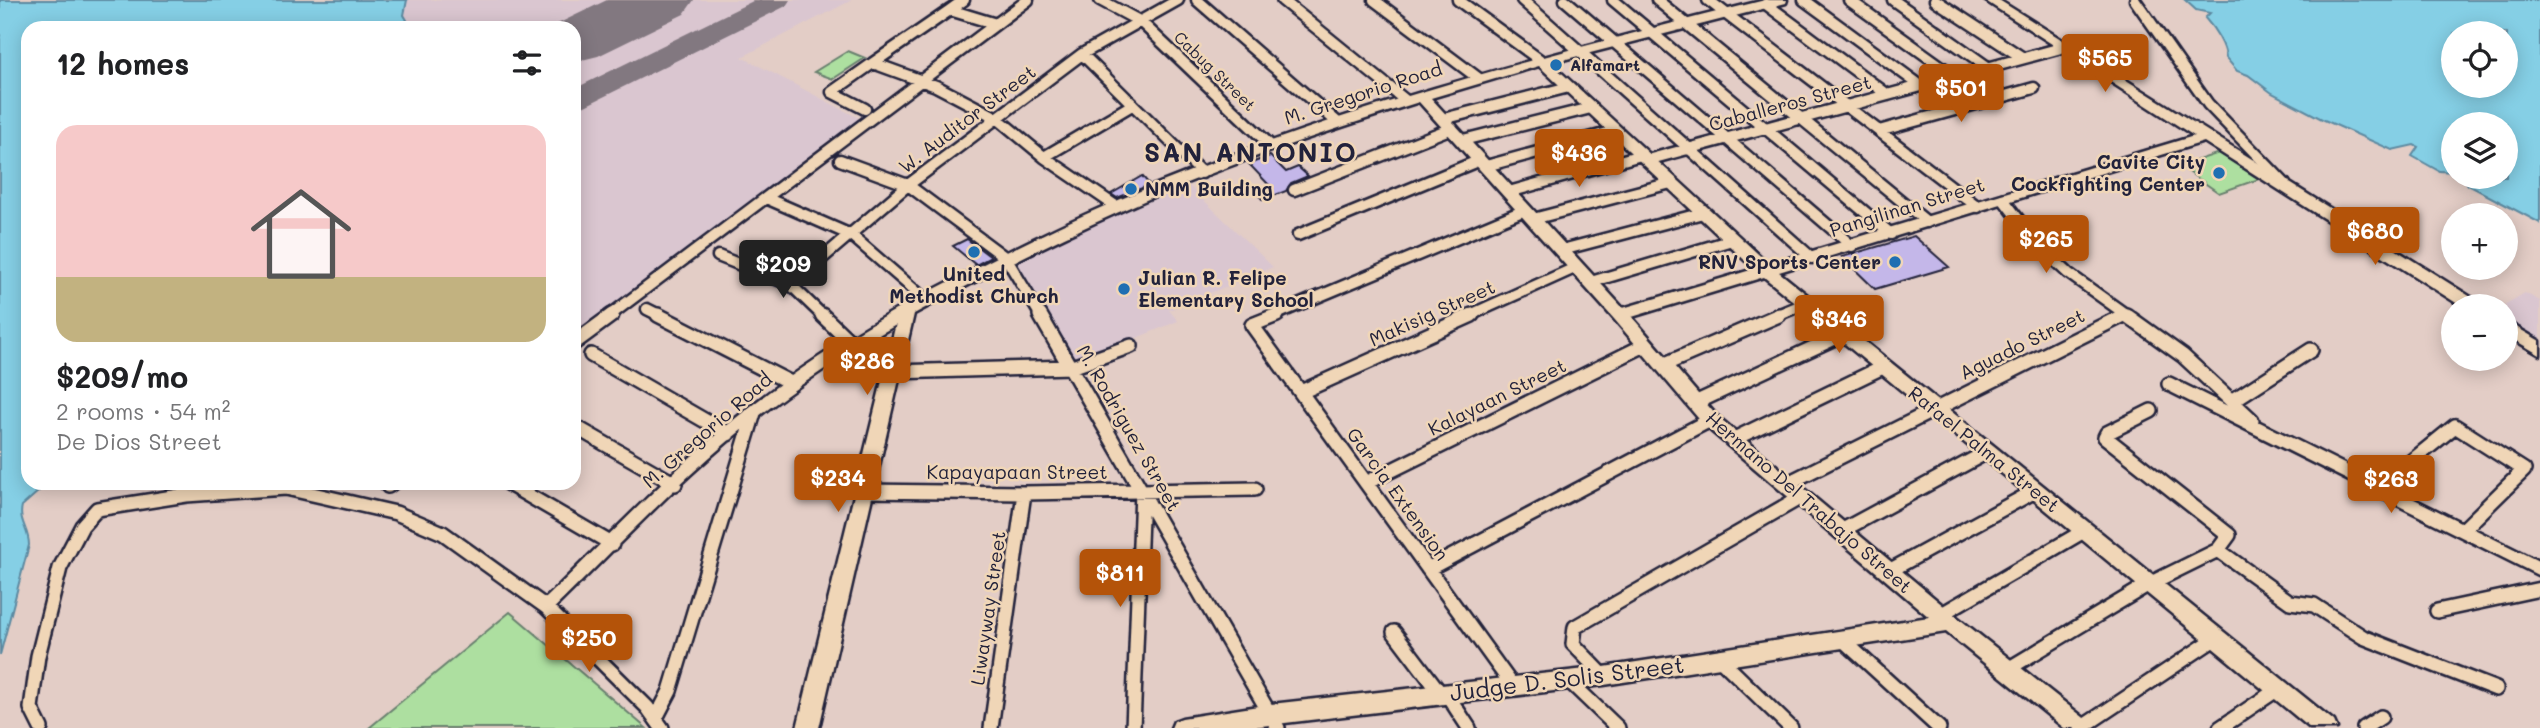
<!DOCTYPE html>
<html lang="en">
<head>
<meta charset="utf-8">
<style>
	:root { --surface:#fff; --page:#f2f2f2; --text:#202124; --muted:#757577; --accent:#b45309 }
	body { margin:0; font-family:Mali,sans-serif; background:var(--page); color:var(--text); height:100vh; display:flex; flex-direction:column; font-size:26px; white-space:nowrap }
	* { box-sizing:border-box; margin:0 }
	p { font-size:23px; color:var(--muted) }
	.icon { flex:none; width:38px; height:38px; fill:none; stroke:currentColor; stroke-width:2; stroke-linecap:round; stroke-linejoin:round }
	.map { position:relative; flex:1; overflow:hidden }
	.side { position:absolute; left:21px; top:21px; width:560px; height:469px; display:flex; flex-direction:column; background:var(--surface); border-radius:21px; box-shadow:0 4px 18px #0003 }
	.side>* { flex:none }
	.fabs { position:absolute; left:2441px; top:21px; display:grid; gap:14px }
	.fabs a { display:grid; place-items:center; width:77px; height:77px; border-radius:50%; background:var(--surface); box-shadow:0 4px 18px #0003; font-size:35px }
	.price { position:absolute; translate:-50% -60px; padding:0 16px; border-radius:7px; background:var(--accent); color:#fff; font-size:23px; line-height:46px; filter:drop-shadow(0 2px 4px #0008) }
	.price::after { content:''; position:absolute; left:50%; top:42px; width:21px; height:16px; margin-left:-10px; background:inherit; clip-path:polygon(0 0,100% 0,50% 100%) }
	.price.current { background:#222; color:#fff }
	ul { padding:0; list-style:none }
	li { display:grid; align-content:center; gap:14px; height:371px; padding:0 35px }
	li span { display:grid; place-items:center; height:217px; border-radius:21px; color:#555 }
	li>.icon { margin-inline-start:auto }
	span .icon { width:126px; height:126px; fill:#fffc; stroke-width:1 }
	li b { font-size:30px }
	h2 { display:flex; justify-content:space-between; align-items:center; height:84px; padding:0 35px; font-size:30px }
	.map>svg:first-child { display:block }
	.built { fill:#dac6d0 }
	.green { fill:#addfa0; stroke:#68806e; stroke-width:2 }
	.water { fill:#85cfe5; stroke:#5d8aa1; stroke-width:2; fill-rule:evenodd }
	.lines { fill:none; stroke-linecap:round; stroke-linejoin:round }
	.taxiway { fill:#827880; fill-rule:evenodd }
	.runway { fill:#827880; fill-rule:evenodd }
	.building { fill:#c4b7e9; stroke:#22223b; stroke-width:2 }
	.street-far1-casing { stroke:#22223b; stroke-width:15 }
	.street-casing { stroke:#22223b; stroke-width:18 }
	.secondary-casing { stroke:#22223b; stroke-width:5 }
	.street-far1 { stroke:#f0d6b7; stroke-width:10 }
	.street { stroke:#f0d6b7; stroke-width:13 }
	.secondary { fill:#f0d6b7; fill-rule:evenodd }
	.poi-dot { fill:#1f6fb2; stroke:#f0d6b7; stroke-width:2.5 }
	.labels { text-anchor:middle; stroke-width:5; stroke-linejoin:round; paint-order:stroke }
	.far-poi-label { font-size:16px; font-weight:bold; fill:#22223b; stroke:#f0d6b7; text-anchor:start }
	.far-street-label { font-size:16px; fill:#22223b; stroke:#f0d6b7 }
	.street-label { font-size:19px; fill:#22223b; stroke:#f0d6b7 }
	.poi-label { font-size:19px; font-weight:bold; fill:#22223b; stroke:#f0d6b7; text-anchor:end }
	.near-street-label { font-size:23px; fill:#22223b; stroke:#f0d6b7 }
	.district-label { font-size:26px; font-weight:bold; letter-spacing:2px; fill:#22223b; stroke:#f0d6b7 }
</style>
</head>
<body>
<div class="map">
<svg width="2540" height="728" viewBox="0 0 2540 728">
	<rect width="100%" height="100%" fill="#e3cdc6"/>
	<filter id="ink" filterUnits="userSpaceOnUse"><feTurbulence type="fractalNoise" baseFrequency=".0143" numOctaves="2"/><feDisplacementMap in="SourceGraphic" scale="14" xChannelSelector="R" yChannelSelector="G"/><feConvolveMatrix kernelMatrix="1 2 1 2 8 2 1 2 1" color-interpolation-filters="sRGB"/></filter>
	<g filter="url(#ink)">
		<!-- built -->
		<path class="built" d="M 407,0 L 852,0 L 742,57 L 872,125 L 574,350 L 574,28 L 402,28 L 407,20 L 404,15 Z
			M 1188,185 L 1273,267 L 1169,310 L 1178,321 L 1073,364 L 1010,260 Z
			M 2525,293 L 2540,301 L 2540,340 L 2506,320 L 2506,306 L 2502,306 Z"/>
		<!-- green -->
		<path class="green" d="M 848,51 L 865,58 L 833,79 L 814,72 Z
			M 2219,153 L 2259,179 L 2219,193 L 2180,166 Z
			M 510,612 L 646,728 L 369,728 Z"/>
		<!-- water -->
		<path class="water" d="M 0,0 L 407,0 L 404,15 L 407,20 L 401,28 L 28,28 L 28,483 L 48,483 L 22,506 C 18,521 29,529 29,545 L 0,655 Z
			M 2185,0 L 2540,0 L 2540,223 L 2468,185 L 2463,177 L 2506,177 L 2506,124 L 2454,124 L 2453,172 L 2439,171 L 2412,156 L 2418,147 L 2414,145 L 2392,150 L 2322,119 L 2272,93 L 2248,75 L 2237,71 L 2226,58 C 2226,46 2214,28 2205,18 L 2210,13 L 2196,10 ZM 2454,33 L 2506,33 L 2506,86 L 2454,86 Z"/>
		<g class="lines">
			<!-- taxiway -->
			<path class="taxiway" d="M 755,0 L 790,0 L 786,6 L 585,106 L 574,109 L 574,89 Z"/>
			<!-- runway -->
			<path class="runway" d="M 607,0 L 694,0 L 684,14 L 598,56 L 574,62 L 574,28 L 549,28 Z"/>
		</g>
		<!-- building -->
		<path class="building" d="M 1270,156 L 1286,172 L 1298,167 L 1308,176 L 1291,183 L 1286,191 L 1263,200 L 1255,191 L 1270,186 L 1249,164 Z
			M 1142,176 L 1150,185 L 1117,198 L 1111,194 Z
			M 1914,236 L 1949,267 L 1875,289 L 1842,257 Z
			M 967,239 L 991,257 L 976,265 L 953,246 Z"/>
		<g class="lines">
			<!-- street-far1 casing -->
			<g class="street-far1-casing">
				<path id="street-far1" d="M 964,0 L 950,10 L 996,24
					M 1100,0 L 1141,22 L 1270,145
					M 1197,0 L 1337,122
					M 1282,0 L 1405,100
					M 1374,0 L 1478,78
					M 1458,0 L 1540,60
					M 1522,0 L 1812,258
					M 1565,0 L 1852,246
					M 1613,0 L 1891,234
					M 1657,0 L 1927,222
					M 1708,0 L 1978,207
					M 1804,0 L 1921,86
					M 1849,0 L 1956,77
					M 1893,0 L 1989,68
					M 1935,0 L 2023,58
					M 2135,0 L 2208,104 L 2285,184
					M 1766,4 L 1888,95
					M 950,10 L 873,63 L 936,86 L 997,118 L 1044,157 L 1117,207
					M 1082,54 L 1202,173
					M 865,109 L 832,92 L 873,63
					M 1443,119 L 1569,87
					M 1879,131 L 2034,88
					M 1463,140 L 1591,108
					M 1044,157 L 1132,105
					M 840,160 L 908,185 L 1006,258 L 1041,316
					M 1647,160 L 2065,47
					M 1486,166 L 1615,131
					M 1294,190 L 1452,128
					M 1509,192 L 1641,155
					M 766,198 L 851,235 L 926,300
					M 2003,199 L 2039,246 L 2068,273 L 2128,316
					M 1533,219 L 1671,183
					M 1298,235 L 1480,160
					M 1562,250 L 1703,213
					M 718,256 L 791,285 L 823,316
					M 1591,282 L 1732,240
					M 791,285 L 908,185 L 1082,54 L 1178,0
					M 647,309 L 661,316
					M 609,316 L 1028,0
					M 897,316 L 906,311
					M 1272,316 L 1525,210
					M 1468,316 L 1577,267
					M 1775,316 L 1806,303
					M 2120,316 L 2125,314"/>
			</g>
			<!-- street casing -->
			<g class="street-casing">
				<path id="street" d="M 658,315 L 791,383
					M 822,315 L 850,342
					M 1040,315 L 1278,728
					M 1277,315 L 1252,325 L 1512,685
					M 2126,315 L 2183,356 L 2252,420
					M 574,343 L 612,315
					M 591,355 L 728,434
					M 1663,365 L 1779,315
					M 893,372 L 1072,367 L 1131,346
					M 2169,384 L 2540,569
					M 1301,392 L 1472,315
					M 2232,401 L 2311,350
					M 1695,403 L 1843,334
					M 2151,411 L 2107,433 L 2105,437 L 2229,535 L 2218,550
					M 574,426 L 675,484
					M 1732,440 L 1883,367
					M 507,483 L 612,544
					M 1366,483 L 1645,345
					M 1786,484 L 2124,315
					M 388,486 L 392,483
					M 2377,489 L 2455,426 L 2524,470 L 2463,530
					M 864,491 L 1024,493 L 1255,489
					M 1841,531 L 1987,452
					M 1428,569 L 1710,420
					M 1889,571 L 2035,491
					M 546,607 C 610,545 671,479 740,423 C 790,382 844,347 900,315
					M 2437,611 L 2540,589
					M 1940,615 L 2084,531
					M 1394,632 L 1441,694
					M 1844,641 L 1939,728
					M 1721,660 L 1791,728
					M 2008,669 L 2149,584 L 2218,550 L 2290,602 L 2314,605 L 2363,637 L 2496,689
					M 1604,676 L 1573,644 L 1575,627 L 1801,497
					M 1567,679 L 1618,728
					M 1446,693 L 1469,728
					M 656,718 L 670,691 L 754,413
					M 41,728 L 31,708 L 38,656 L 60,568 L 82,526 L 97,509 L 186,495 L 286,488 L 396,513 L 443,533 L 546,607 L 647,707 L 662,728
					M 991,728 L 1024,493
					M 1133,728 L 1142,491
					M 2081,728 L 2216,638
					M 2220,728 L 2278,689
					M 2364,728 L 2381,717"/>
			</g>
			<!-- secondary casing -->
			<g class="secondary-casing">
				<path id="secondary" d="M 1765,0 L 1787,0 L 1786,3 L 1551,63 L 1769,264 L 2194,136 L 1984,0 L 1999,0 L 2479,302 L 2481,306 L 2461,306 L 2204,142 L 1779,272 L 2334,721 L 2337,728 L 2310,728 L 1764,277 L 1632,317 L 1716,415 L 1957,617 L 2088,721 L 2091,728 L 2064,728 L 1946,632 L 1604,685 L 1244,728 L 1171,728 L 1174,721 L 1182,718 L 1271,704 L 1604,667 L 1929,617 L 1704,425 L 1614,319 L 1419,102 C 1318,134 1216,168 1119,212 C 1049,243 981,278 914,314 L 819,728 L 797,728 L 900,307 C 969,271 1038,235 1109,204 C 1322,113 1542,55 1765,0 ZM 1539,66 L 1754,269 L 1623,308 L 1431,98 Z
					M 2506,321 L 2540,341 L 2540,355 L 2506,335 Z"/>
			</g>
			<!-- street-far1 -->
			<use href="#street-far1" class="street-far1"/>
			<!-- street -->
			<use href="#street" class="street"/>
			<!-- secondary -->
			<use href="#secondary" class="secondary"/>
		</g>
	</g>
	<!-- markers -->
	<g class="poi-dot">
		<circle cx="1556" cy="65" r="7"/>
		<circle cx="2219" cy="173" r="7"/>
		<circle cx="1131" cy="189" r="7"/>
		<circle cx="974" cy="252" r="7"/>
		<circle cx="1895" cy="262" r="7"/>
		<circle cx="1124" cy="289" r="7"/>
	</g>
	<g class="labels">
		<!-- far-poi labels -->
		<g class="far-poi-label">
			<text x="1570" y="71">Alfamart</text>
		</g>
		<!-- far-street labels -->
		<g class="far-street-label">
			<text transform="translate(1215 71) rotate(44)" y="6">Cabug Street</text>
		</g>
		<!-- street labels -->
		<g class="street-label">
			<text transform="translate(1363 93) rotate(-18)" y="7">M. Gregorio Road</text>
			<text transform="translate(1790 103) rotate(-15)" y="7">Caballeros Street</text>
			<text transform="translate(967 119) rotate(-37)" y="7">W. Auditor Street</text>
			<text transform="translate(1907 207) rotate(-17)" y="7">Pangilinan Street</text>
			<text transform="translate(1432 313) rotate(-24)" y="7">Makisig Street</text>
			<text transform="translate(2022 344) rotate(-26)" y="7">Aguado Street</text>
			<text transform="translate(1497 397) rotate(-26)" y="7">Kalayaan Street</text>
			<text transform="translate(1129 428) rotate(60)" y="7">M. Rodriguez Street</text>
			<text transform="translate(707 430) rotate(-41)" y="7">M. Gregorio Road</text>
			<text transform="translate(1984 449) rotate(39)" y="7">Rafael Palma Street</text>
			<text x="1017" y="479">Kapayapaan Street</text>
			<text transform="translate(1398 494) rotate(54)" y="7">Garcia Extension</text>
			<text transform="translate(1809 502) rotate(41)" y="7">Hermano Del Trabajo Street</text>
			<text transform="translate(988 608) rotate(-82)" y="7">Liwayway Street</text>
		</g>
		<!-- poi labels -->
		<g class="poi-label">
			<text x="2205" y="169">Cavite City<tspan x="2205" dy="22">Cockfighting Center</tspan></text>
			<text x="1145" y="196" text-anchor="start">NMM Building</text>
			<text x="1881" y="269">RNV Sports Center</text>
			<text x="974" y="281" text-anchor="middle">United<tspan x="974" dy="22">Methodist Church</tspan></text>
			<text x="1138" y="285" text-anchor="start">Julian R. Felipe<tspan x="1138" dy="22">Elementary School</tspan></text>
		</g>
		<!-- near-street labels -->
		<g class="near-street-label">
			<text transform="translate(1567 679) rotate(-7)" y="8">Judge D. Solis Street</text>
		</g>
		<!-- district labels -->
		<g class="district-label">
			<text x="1251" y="162">SAN ANTONIO</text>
		</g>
	</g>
</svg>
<div class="fabs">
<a><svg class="icon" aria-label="locate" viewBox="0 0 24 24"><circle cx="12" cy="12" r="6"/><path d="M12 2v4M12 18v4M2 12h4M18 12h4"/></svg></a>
<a><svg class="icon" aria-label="layers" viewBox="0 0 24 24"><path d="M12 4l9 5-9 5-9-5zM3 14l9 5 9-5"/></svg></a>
<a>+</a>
<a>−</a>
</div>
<b class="price" style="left:2105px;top:94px">$565</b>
<b class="price" style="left:1961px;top:124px">$501</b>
<b class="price" style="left:1579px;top:189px">$436</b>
<b class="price" style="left:2375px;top:267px">$680</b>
<b class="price" style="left:2046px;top:275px">$265</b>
<b class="price current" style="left:783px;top:300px">$209</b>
<b class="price" style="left:1839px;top:355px">$346</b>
<b class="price" style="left:867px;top:397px">$286</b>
<b class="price" style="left:838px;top:514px">$234</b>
<b class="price" style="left:2391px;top:515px">$263</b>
<b class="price" style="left:1120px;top:609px">$811</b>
<b class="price" style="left:589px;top:674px">$250</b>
<section class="side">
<h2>12 homes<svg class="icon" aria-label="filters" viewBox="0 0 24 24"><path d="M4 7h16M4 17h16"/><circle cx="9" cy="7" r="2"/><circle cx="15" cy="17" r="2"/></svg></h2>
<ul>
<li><span style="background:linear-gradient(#f6c9c9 70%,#c2b280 0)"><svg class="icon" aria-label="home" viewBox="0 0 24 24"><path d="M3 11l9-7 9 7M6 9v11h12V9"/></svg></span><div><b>$209/mo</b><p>2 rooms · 54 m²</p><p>De Dios Street</p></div></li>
</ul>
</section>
</div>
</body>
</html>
